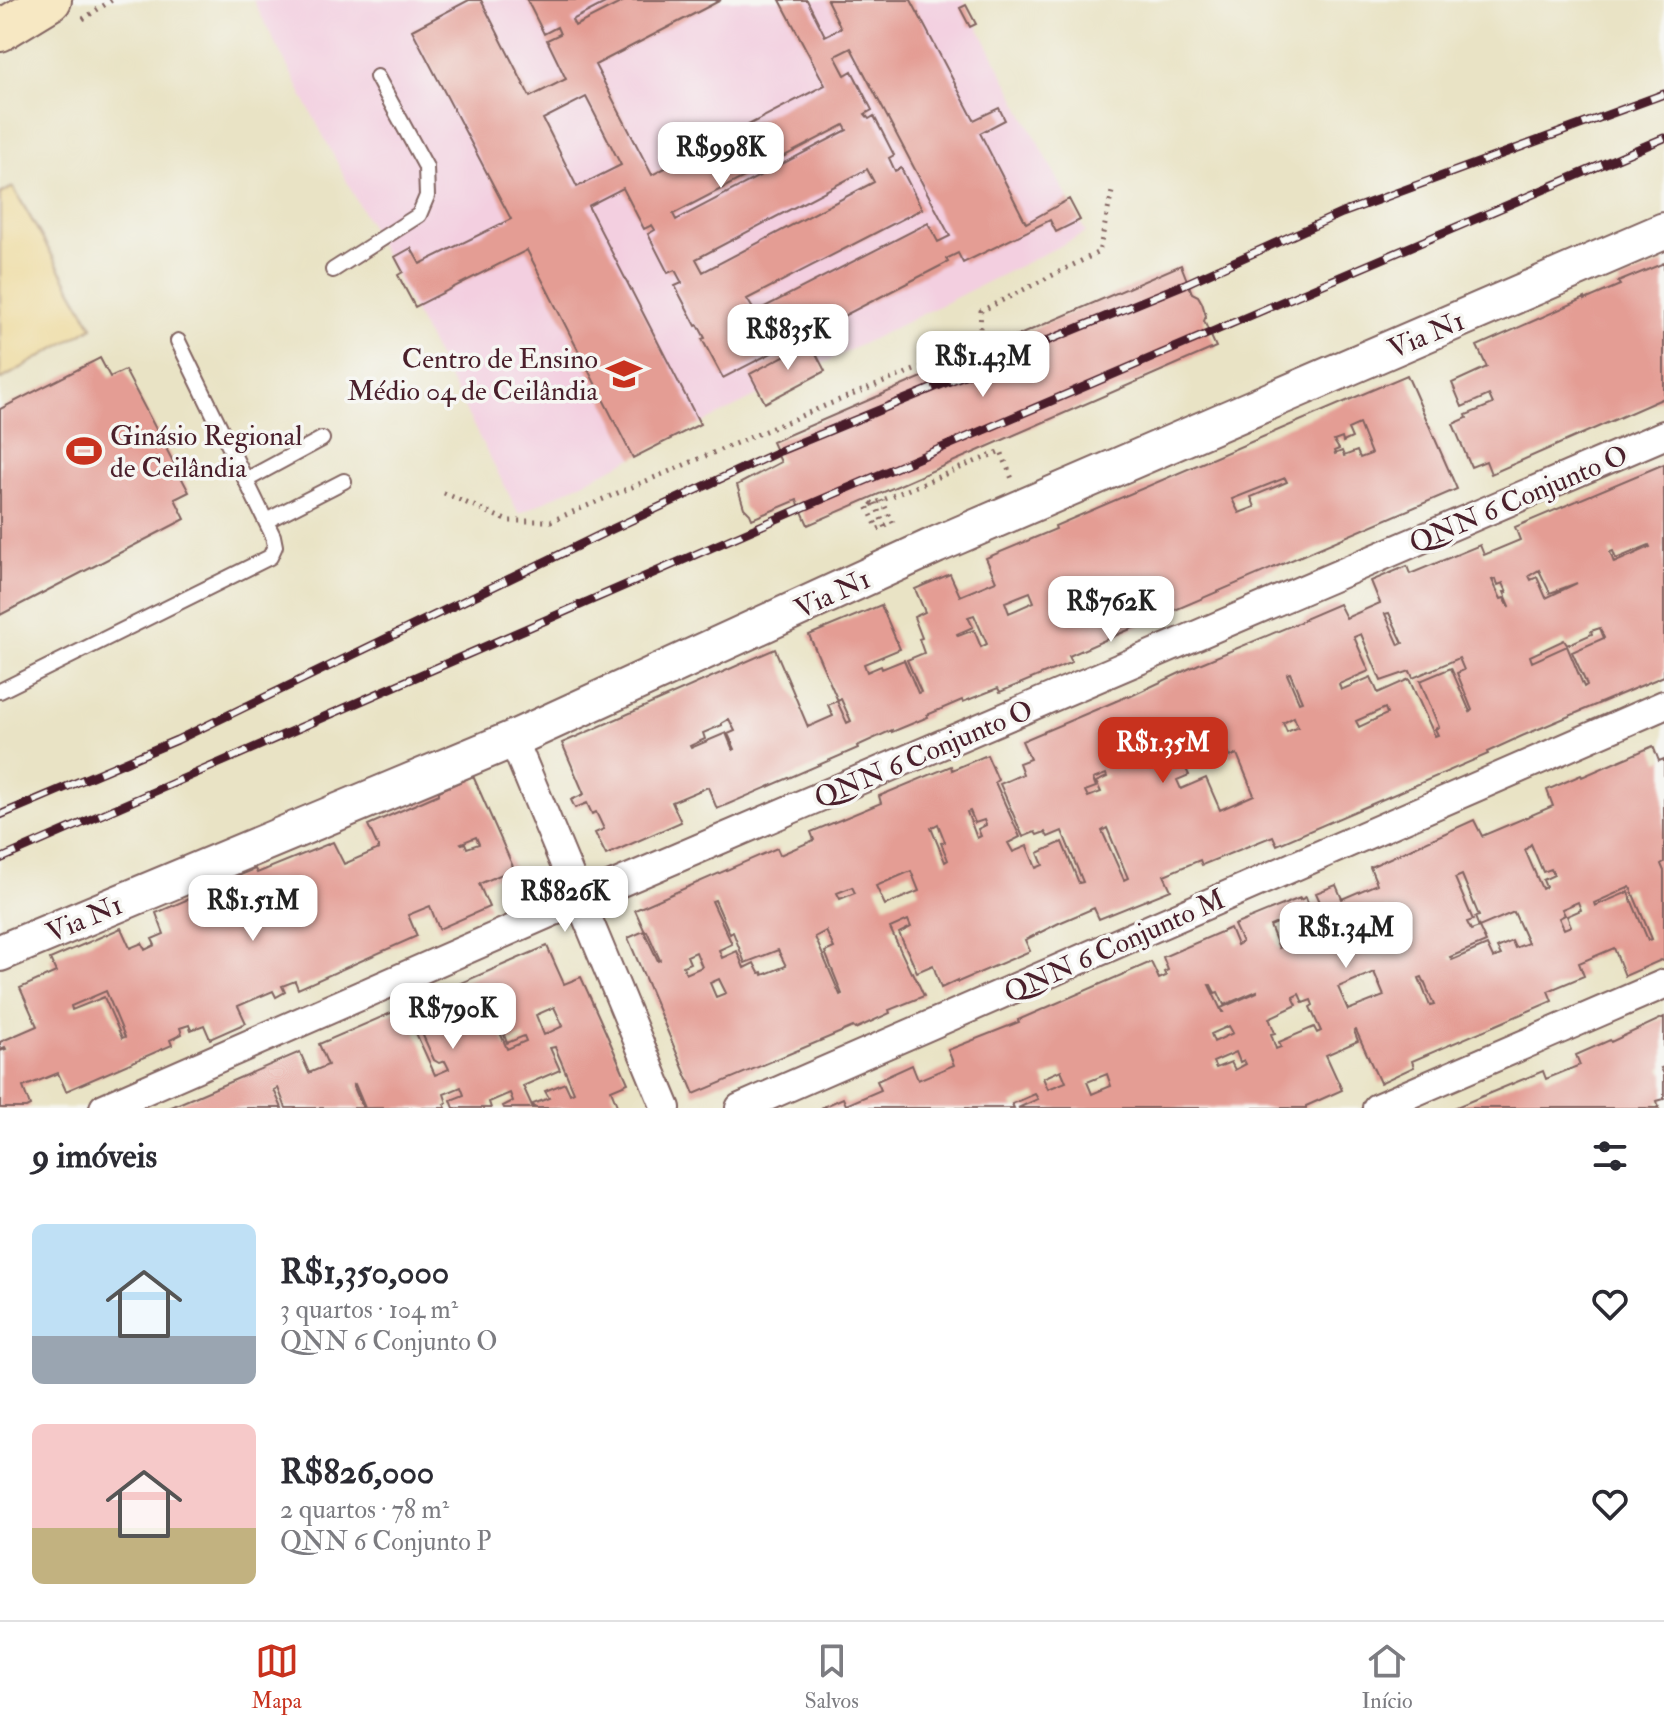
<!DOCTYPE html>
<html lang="pt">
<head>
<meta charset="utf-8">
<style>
	:root { --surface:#fff; --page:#f7f7f7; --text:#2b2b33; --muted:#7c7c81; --line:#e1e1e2; --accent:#c8321e }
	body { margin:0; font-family:"IM FELL Double Pica",serif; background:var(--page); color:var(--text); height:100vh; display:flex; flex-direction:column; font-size:30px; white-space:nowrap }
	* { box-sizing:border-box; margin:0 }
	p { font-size:26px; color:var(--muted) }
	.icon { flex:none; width:44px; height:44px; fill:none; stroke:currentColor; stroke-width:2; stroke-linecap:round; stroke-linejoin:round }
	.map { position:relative; height:1108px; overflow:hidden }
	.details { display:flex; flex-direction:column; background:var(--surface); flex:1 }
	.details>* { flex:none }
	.price { position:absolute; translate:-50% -68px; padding:0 18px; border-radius:16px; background:#fff; color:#222; font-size:26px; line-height:52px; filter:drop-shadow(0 2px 4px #0008) }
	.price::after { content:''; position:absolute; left:50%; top:48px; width:24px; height:18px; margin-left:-12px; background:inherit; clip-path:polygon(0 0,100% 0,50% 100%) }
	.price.current { background:var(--accent); color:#fff }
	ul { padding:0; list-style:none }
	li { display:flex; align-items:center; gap:24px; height:200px; padding:0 32px }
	li span { display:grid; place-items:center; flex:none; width:224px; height:160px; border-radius:12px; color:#555 }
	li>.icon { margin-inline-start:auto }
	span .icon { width:96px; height:96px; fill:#fffc; stroke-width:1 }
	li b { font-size:34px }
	h2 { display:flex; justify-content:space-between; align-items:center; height:96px; padding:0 32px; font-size:34px }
	.tabs { display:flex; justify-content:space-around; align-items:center; height:112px; border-top:2px solid var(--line); background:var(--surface); font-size:22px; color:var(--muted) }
	.tabs a { display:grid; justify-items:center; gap:4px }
	.tabs .current { color:var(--accent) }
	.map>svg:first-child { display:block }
	.built { fill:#f3cfe0 }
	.sand { fill:#eeda9e; stroke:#9c7c64; stroke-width:2 }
	.building { fill:#e49d94; fill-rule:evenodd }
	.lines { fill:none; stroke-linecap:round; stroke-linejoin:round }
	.service-casing { stroke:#826461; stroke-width:18 }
	.minor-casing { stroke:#826461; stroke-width:32 }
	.tertiary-casing { stroke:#826461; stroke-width:40 }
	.secondary-casing { stroke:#826461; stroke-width:44 }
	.path { stroke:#826461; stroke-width:5; stroke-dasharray:2 6; stroke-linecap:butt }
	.service { stroke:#fff; stroke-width:14 }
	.minor { stroke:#fff; stroke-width:28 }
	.tertiary { stroke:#fff; stroke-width:36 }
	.secondary { stroke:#f7e8c3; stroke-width:40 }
	.rail-casing { stroke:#4a1f2b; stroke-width:9 }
	.rail { stroke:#f6f6f2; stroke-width:6; stroke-dasharray:18; stroke-linecap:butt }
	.labels { text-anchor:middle; stroke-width:7; stroke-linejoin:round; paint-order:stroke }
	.street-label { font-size:28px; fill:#4a1f2b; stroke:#f6f6f2 }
	.poi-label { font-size:28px; fill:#4a1f2b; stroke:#f6f6f2; text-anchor:end }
</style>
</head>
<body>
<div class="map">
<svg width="1664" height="1108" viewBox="0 0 1664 1108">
	<rect width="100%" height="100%" fill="#f6f6f2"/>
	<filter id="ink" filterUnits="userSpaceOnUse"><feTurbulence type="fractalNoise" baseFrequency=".0125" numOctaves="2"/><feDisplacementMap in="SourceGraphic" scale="16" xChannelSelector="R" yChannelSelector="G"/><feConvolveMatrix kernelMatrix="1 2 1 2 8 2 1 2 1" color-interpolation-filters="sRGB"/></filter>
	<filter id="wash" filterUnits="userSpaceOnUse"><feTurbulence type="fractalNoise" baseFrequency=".006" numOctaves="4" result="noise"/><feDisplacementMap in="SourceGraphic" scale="32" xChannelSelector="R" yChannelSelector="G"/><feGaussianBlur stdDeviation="1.8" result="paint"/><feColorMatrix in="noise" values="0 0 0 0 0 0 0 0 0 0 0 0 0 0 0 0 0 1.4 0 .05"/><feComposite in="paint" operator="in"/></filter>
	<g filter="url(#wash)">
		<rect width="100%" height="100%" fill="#e9e3c5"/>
		<!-- built -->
		<path class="built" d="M 253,0 L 964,0 L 1086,233 L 519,514 Z"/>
		<!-- sand -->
		<path class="sand" d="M 13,187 L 93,327 L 0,380 L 0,194 Z"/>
		<g id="blocks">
			<!-- building -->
			<path class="building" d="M 469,0 L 481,0 L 530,97 L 566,79 L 547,40 L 560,34 L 557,27 L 544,34 L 527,0 L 611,0 L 572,20 L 575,26 L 626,0 L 721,0 L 595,65 L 652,175 L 825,85 L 780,0 L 807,0 L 825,36 L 841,28 L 827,0 L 911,0 L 974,120 L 999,108 L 1005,120 L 980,133 L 1026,223 L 1069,199 L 1080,220 L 1056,232 L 1050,220 L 963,263 L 958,253 L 946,259 L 948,262 L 723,378 L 702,339 L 705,338 L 698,325 L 696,326 L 675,286 L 682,283 L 675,270 L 668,273 L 648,234 L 655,230 L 652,225 L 644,229 L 623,188 L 588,206 L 700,424 L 633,458 L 527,250 L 415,307 L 398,275 L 403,272 L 395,257 L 411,248 L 420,264 L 511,219 L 412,30 ZM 851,48 L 950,236 L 938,242 L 928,223 L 755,312 L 747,299 L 922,209 L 901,168 L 895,171 L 889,158 L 894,155 L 874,116 L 869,119 L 865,114 L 872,110 L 852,71 L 845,75 L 835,56 ZM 586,97 L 621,165 L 577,187 L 543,119 ZM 844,125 L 847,130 L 676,220 L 673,214 ZM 867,169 L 874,182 L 703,272 L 696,259 Z
				M 966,5 L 976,24 L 970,27 L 960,8 Z
				M 1664,263 L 1664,398 L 1491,474 L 1486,461 L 1471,467 L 1453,424 L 1467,418 L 1466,415 L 1493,404 L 1489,395 L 1462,407 L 1452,383 L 1487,367 L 1477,346 L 1585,298 L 1585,300 L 1620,285 L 1618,282 Z
				M 1181,265 L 1192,293 L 1198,296 L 1202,303 L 1206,316 L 1204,321 L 1216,347 L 808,525 L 797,500 L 752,519 L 750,514 L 744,508 L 737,485 L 781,462 L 772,442 Z
				M 810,342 L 825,371 L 765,403 L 750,374 Z
				M 100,358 L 110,377 L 125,370 L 189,492 L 175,499 L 185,519 L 0,615 L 0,409 Z
				M 1407,375 L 1457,489 L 1105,640 L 1069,656 L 1072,662 L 1000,692 L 998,688 L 963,702 L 962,700 L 927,715 L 928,717 L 892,732 L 892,730 L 857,746 L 858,748 L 717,809 L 708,787 L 672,802 L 681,822 L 606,855 L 595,833 L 604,829 L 596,812 L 592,814 L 587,803 L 575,808 L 571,800 L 584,794 L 562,743 L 775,649 L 808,727 L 833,716 L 828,705 L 837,701 L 847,723 L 851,721 L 841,699 L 838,701 L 809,635 L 881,605 L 900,649 L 864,664 L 867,672 L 881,666 L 882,669 L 904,660 L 918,693 L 921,692 L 907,660 L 924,653 L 919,639 L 922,638 L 914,617 L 925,612 L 915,589 L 950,574 L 960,596 L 996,581 L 986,558 L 1056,529 L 1055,526 ZM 1359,424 L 1371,454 L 1360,458 L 1357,451 L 1344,456 L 1342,451 L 1335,454 L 1334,451 L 1339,449 L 1334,441 L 1342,438 L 1343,442 L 1352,438 L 1348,429 ZM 1285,478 L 1287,482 L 1251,497 L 1255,507 L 1239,513 L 1232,499 ZM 1030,592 L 1034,602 L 1009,613 L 1005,602 ZM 974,615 L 987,644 L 981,647 L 974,630 L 958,636 L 957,634 L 973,627 L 968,617 ZM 729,719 L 735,731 L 728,734 L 735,749 L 733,750 L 726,733 L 691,748 L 690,746 L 705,739 L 703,733 L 722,725 L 722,723 Z
				M 1664,464 L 1664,676 L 1522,736 L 1487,752 L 1488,754 L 1277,845 L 1273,836 L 1202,865 L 1200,860 L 1164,875 L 1171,890 L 1099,919 L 1094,908 L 1059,923 L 1025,940 L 1030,951 L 958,982 L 958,980 L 941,988 L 933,965 L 917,972 L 899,933 L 911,927 L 908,920 L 890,928 L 911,973 L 913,972 L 924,996 L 889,1010 L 890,1013 L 855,1029 L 853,1027 L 694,1094 L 628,938 L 644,931 L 658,961 L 660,960 L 647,931 L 645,932 L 635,910 L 777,848 L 780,855 L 814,840 L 811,832 L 881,803 L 879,796 L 951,766 L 952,770 L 987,755 L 998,780 L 995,782 L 1020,837 L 1008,843 L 1013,852 L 1027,846 L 1036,868 L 1043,865 L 1038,853 L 1062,842 L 1079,883 L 1083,882 L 1062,831 L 1048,837 L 1045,832 L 1037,835 L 1035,832 L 1023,837 L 1000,784 L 1023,774 L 1019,763 L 1030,759 L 1022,741 L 1128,696 L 1129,697 L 1199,664 L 1305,620 L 1304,619 L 1339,604 L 1346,618 L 1380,603 L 1371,581 L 1407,566 L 1410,574 L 1480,545 L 1484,555 L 1520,540 L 1515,527 ZM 1649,545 L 1650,547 L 1614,563 L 1610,552 L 1613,551 L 1616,559 ZM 1539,570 L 1550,593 L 1577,583 L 1546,598 L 1537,577 L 1531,580 L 1529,576 ZM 1496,579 L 1498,585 L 1503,583 L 1507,592 L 1504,592 L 1510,606 L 1509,607 L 1504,598 L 1501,599 L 1492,580 ZM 1389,613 L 1403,643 L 1399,645 L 1385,614 ZM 1600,628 L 1604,638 L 1572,652 L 1587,685 L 1584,687 L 1567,646 L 1532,662 L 1530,656 L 1564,640 L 1567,645 L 1592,634 L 1591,631 ZM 1361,634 L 1381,681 L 1410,671 L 1413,678 L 1459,658 L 1464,670 L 1457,673 L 1472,710 L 1470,712 L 1451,668 L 1420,681 L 1439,727 L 1435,729 L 1438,735 L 1435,736 L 1409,679 L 1378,693 L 1371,677 L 1341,690 L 1339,684 L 1369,671 L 1354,637 ZM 1290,673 L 1302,701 L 1299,702 L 1287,674 ZM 1385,708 L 1387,714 L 1359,727 L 1356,721 ZM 1294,717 L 1298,727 L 1287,732 L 1283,723 ZM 1225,747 L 1230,757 L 1237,754 L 1254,795 L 1220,810 L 1206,778 L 1181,789 L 1177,780 L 1189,775 L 1186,769 L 1193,766 L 1191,761 L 1197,758 L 1202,769 L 1212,765 L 1207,755 ZM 1106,774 L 1107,777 L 1096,782 L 1101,792 L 1088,797 L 1085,791 L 1096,787 L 1093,779 ZM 970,811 L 975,823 L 984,820 L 986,825 L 978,829 L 981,836 L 977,838 L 967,812 ZM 938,824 L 945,842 L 941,843 L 948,860 L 945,862 L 931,828 ZM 1107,828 L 1128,878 L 1124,880 L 1102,831 ZM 911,871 L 919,891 L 885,905 L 876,886 ZM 852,887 L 855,893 L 840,899 L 837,893 ZM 715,900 L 730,934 L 733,932 L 745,963 L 778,950 L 786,966 L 763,975 L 762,972 L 759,973 L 754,963 L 744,968 L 737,951 L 722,958 L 719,950 L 732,944 L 712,901 ZM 826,931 L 834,948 L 825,952 L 842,994 L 840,995 L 815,937 ZM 696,952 L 702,967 L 686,974 L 683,966 L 690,963 L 687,956 ZM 719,979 L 726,993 L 716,997 L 710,983 Z
				M 1653,746 L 1659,761 L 1664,759 L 1664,862 L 1661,864 L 1664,871 L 1664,961 L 1661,960 L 1625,976 L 1614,948 L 1579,963 L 1584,976 L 1548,991 L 1552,1001 L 1412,1061 L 1414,1067 L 1380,1083 L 1356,1030 L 1354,1031 L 1358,1041 L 1326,1055 L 1342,1090 L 1306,1106 L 1306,1108 L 1018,1108 L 1038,1099 L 1035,1094 L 1012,1104 L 1014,1108 L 821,1108 L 843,1098 L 846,1105 L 881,1090 L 877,1081 L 912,1065 L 918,1080 L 954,1065 L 948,1050 L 1019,1022 L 1018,1020 L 1151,962 L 1159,979 L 1166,976 L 1164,972 L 1168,970 L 1163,957 L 1230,928 L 1237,945 L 1242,942 L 1234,925 L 1300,898 L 1300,900 L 1306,897 L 1309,906 L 1320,902 L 1316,893 L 1336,885 L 1342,899 L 1377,884 L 1370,867 L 1474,820 L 1482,836 L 1553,806 L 1547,790 L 1581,775 L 1582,777 ZM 1531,844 L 1543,872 L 1551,869 L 1554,875 L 1543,880 L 1546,887 L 1542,889 L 1525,850 ZM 1462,875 L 1479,916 L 1475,917 L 1479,927 L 1514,912 L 1528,943 L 1515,948 L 1512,941 L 1497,948 L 1501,955 L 1493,958 L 1487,945 L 1452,960 L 1450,957 L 1486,942 L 1479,927 L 1471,930 L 1467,922 L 1473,920 L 1455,878 ZM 1630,887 L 1652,939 L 1648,940 L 1628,892 L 1595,906 L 1594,903 ZM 1578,902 L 1581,910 L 1567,916 L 1571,926 L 1564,929 L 1559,918 L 1565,915 L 1562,909 ZM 1388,908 L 1397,929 L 1401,927 L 1405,937 L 1401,938 L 1398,930 L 1393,932 L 1383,910 ZM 1305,911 L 1315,933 L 1279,948 L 1270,926 ZM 1374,972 L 1384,996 L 1348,1010 L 1338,987 ZM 1422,977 L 1434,1005 L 1430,1006 L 1419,978 ZM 1209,985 L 1211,985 L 1215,993 L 1218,992 L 1224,1005 L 1257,991 L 1257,992 L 1221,1008 L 1223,1012 L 1222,1012 ZM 1299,994 L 1303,1003 L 1311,1000 L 1313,1005 L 1310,1007 L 1321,1031 L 1317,1033 L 1314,1027 L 1279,1042 L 1281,1047 L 1276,1049 L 1271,1034 L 1275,1033 L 1269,1018 L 1297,1005 L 1293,997 ZM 1229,1026 L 1233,1033 L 1214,1042 L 1211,1034 ZM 1236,1052 L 1240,1062 L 1244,1060 L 1246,1064 L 1235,1070 L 1231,1062 L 1216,1068 L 1213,1062 ZM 1061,1070 L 1066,1082 L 1048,1089 L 1043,1078 ZM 1107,1074 L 1111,1086 L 1092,1094 L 1087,1082 Z
				M 473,776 L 514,869 L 479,884 L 489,907 L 439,929 L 430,906 L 408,915 L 417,936 L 298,989 L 295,981 L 282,986 L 285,992 L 276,997 L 273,991 L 238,1006 L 246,1023 L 210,1039 L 204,1025 L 191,1030 L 189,1025 L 180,1028 L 182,1034 L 170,1040 L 172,1045 L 66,1091 L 58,1073 L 23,1087 L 30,1106 L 26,1108 L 0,1108 L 0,1051 L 6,1049 L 5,1047 L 0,1049 L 0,1042 L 37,1026 L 20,988 L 56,972 L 50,959 L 121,928 L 130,948 L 142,943 L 145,950 L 155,945 L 152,939 L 164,934 L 156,913 L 191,898 L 195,894 L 255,869 L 257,873 L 333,842 L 344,864 L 379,849 L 368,825 L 439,794 L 439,791 ZM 476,837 L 479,844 L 467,848 L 465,843 L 462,844 L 461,843 ZM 106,991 L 125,1037 L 122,1038 L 104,997 L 72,1010 L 71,1006 Z
				M 547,946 L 564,984 L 581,977 L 603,1026 L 628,1083 L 611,1090 L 618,1108 L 535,1108 L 533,1104 L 549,1098 L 545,1091 L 565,1083 L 570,1094 L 574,1092 L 555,1047 L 550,1048 L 560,1070 L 523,1086 L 533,1108 L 504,1108 L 503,1106 L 513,1101 L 510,1093 L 489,1102 L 491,1108 L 454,1108 L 451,1100 L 464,1095 L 461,1087 L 444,1094 L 447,1103 L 444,1104 L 446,1108 L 365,1108 L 355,1084 L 353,1085 L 363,1108 L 286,1108 L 278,1088 L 274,1090 L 282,1108 L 169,1108 L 300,1052 L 309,1073 L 328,1065 L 319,1044 L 405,1007 L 402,1000 L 437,985 L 440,992 ZM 486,997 L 493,1015 L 496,1013 L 507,1043 L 524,1036 L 526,1041 L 507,1049 L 493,1016 L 489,1017 L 481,999 ZM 554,1007 L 563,1026 L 544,1035 L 536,1015 ZM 416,1020 L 434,1060 L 439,1063 L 445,1061 L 449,1069 L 435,1075 L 411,1022 Z
				M 1664,1017 L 1664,1067 L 1661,1068 L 1664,1074 L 1664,1099 L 1657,1101 L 1659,1108 L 1454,1108 L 1543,1071 L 1546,1079 L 1580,1065 L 1576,1055 L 1610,1040 L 1611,1042 Z"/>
		</g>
	</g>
	<g filter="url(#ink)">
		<use href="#blocks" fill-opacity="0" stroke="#826461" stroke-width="2"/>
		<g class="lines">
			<!-- service casing -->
			<g class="service-casing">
				<path id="service" d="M 333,270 L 419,215 L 427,196 L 426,167 L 377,77
					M 246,480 L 322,439
					M 266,521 L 344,481
					M 0,691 L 270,557 L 275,546 L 273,536 L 178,341"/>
			</g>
			<!-- minor casing -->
			<g class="minor-casing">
				<path id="minor" d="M 513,739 L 666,1108
					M 104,1108 L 579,900 L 1664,435
					M 740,1108 L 1664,705
					M 1377,1108 L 1664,984"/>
			</g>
			<!-- tertiary casing -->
			<g class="tertiary-casing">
				<path id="tertiary" d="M 0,953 L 513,739 L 936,545 L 1664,231"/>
			</g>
			<!-- secondary casing -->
			<g class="secondary-casing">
				<path id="secondary" d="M 0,31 L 51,0"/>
			</g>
			<!-- path -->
			<path class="path" d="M 83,19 L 112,0
				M 444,493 L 508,521 L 551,521 L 827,405 L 979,344 L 981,311 L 1099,252 L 1113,187
				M 871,502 L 873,504 L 1001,451 L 1012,479
				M 875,503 L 885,528
				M 873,504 L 867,506 L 878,529 L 893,523 L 882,500"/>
			<!-- service -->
			<use href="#service" class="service"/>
			<!-- minor -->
			<use href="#minor" class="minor"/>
			<!-- tertiary -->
			<use href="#tertiary" class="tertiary"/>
			<!-- secondary -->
			<use href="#secondary" class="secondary"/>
			<!-- rail casing -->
			<g class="rail-casing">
				<path id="rail" d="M 0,815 L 177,740 L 606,532 L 780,451 L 1185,284 L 1342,213 L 1664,94
					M 0,859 L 804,507 L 1664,138"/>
			</g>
			<!-- rail -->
			<use href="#rail" class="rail"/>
		</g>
	</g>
	<!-- icons -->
	<defs>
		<g id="school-bare" transform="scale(2.76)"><path d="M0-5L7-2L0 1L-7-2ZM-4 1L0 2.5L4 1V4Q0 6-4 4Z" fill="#c8321e" stroke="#f6f6f2" stroke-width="2.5" paint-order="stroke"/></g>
		<g id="stadium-bare" transform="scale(2.76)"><path d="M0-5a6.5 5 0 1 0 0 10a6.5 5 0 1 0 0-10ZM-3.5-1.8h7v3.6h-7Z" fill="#c8321e" stroke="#f6f6f2" stroke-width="2.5" paint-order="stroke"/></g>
	</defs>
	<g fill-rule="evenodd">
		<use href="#school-bare" x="624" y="374"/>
		<use href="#stadium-bare" x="84" y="451"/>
	</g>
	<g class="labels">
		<!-- street labels -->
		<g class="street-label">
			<text transform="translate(1426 334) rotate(-23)" y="10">Via N1</text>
			<text transform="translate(1518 498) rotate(-23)" y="10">QNN 6 Conjunto O</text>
			<text transform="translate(832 593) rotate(-25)" y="10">Via N1</text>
			<text transform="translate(923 753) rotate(-23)" y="10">QNN 6 Conjunto O</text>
			<text transform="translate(84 918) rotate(-23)" y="10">Via N1</text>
			<text transform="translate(1114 945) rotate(-24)" y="10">QNN 6 Conjunto M</text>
		</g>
		<!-- poi labels -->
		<g class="poi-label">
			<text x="598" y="368">Centro de Ensino<tspan x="598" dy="32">Médio 04 de Ceilândia</tspan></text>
			<text x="110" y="445" text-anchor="start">Ginásio Regional<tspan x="110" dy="32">de Ceilândia</tspan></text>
		</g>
	</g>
</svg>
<b class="price" style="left:721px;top:190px">R$998K</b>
<b class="price" style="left:788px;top:372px">R$835K</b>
<b class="price" style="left:983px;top:399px">R$1.43M</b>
<b class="price" style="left:1111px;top:644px">R$762K</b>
<b class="price current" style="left:1163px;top:785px">R$1.35M</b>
<b class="price" style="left:565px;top:934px">R$826K</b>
<b class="price" style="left:253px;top:943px">R$1.51M</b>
<b class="price" style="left:1346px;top:970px">R$1.34M</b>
<b class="price" style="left:453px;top:1051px">R$790K</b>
</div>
<section class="details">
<h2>9 imóveis<svg class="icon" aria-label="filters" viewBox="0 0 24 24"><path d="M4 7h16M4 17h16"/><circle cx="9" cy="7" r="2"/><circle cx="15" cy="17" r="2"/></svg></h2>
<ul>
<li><span style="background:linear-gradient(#bfe0f5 70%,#9aa5b1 0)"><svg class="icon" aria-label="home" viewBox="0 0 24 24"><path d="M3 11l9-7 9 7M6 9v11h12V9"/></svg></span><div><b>R$1,350,000</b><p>3 quartos · 104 m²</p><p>QNN 6 Conjunto O</p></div><svg class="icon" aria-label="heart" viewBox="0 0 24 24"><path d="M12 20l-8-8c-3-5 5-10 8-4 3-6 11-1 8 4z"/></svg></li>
<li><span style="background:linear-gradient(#f6c9c9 65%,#c2b280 0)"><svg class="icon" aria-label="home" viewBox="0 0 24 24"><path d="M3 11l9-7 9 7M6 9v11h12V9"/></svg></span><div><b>R$826,000</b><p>2 quartos · 78 m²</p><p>QNN 6 Conjunto P</p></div><svg class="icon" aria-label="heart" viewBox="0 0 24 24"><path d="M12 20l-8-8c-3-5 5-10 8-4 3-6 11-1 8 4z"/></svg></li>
</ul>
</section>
<nav class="tabs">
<a class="current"><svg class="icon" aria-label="map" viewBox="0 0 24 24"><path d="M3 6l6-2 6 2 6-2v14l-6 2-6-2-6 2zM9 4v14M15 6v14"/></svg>Mapa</a>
<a><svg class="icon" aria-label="saved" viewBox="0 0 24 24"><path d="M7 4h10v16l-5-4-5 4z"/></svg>Salvos</a>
<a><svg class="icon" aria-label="home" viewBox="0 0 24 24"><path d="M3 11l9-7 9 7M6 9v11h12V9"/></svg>Início</a>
</nav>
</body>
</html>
